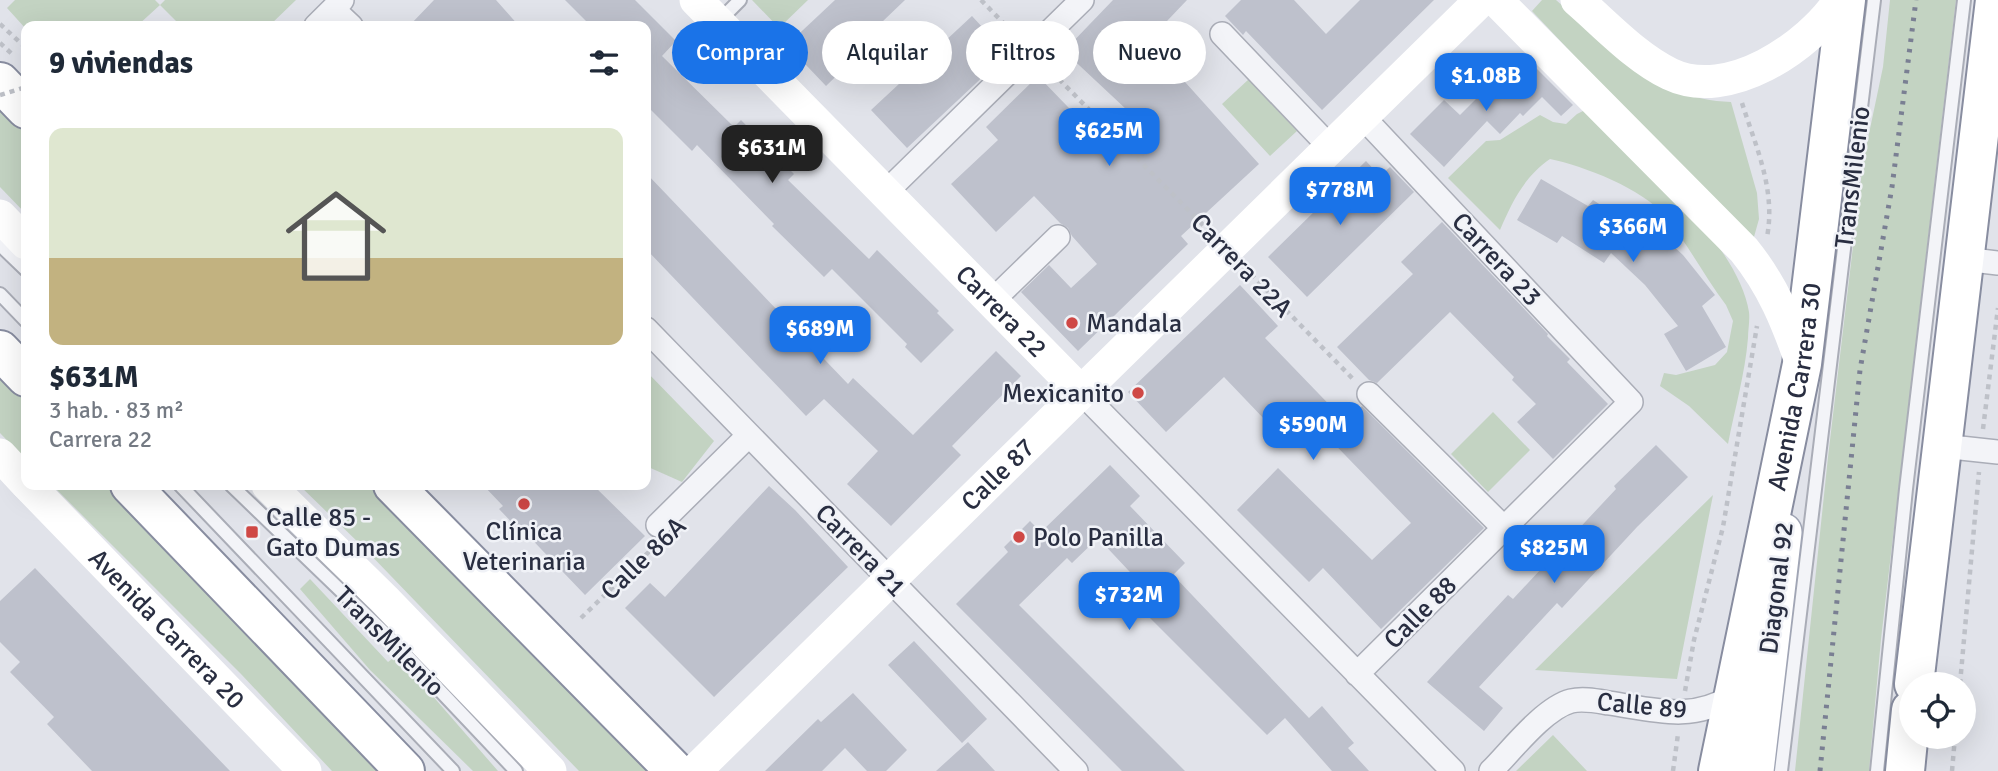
<!DOCTYPE html>
<html lang="es">
<head>
<meta charset="utf-8">
<style>
	:root { --surface:#fff; --page:#f6f6f7; --text:#1f2937; --muted:#747a83; --line:#e0e1e3; --accent:#1a73e8 }
	body { margin:0; font-family:Signika,sans-serif; background:var(--page); color:var(--text); height:100vh; display:flex; flex-direction:column; font-size:26px; white-space:nowrap }
	* { box-sizing:border-box; margin:0 }
	p { font-size:23px; color:var(--muted) }
	.icon { flex:none; width:38px; height:38px; fill:none; stroke:currentColor; stroke-width:2; stroke-linecap:round; stroke-linejoin:round }
	.map { position:relative; flex:1; overflow:hidden }
	.drawer { position:absolute; left:21px; top:21px; width:630px; height:469px; display:flex; flex-direction:column; background:var(--surface); border-radius:14px; box-shadow:0 7px 28px #0002 }
	.drawer>* { flex:none }
	.banner { position:absolute; left:672px; top:21px; width:665px; height:63px; display:flex; gap:14px }
	.buttons { position:absolute; left:1899px; top:672px; display:grid; gap:14px }
	.buttons a { display:grid; place-items:center; width:77px; height:77px; border-radius:50%; background:var(--surface); box-shadow:0 7px 28px #0002; font-size:35px }
	.price { position:absolute; translate:-50% -60px; padding:0 16px; border-radius:14px; background:var(--accent); color:#fff; font-size:23px; line-height:46px; filter:drop-shadow(0 2px 4px #0008) }
	.price::after { content:''; position:absolute; left:50%; top:42px; width:21px; height:16px; margin-left:-10px; background:inherit; clip-path:polygon(0 0,100% 0,50% 100%) }
	.price.on { background:#222; color:#fff }
	ul { padding:0; list-style:none }
	li { display:grid; align-content:center; gap:14px; height:371px; padding:0 28px }
	li+li { border-top:2px solid var(--line) }
	li span { display:grid; place-items:center; height:217px; border-radius:14px; color:#555 }
	li>.icon { margin-inline-start:auto }
	span .icon { width:126px; height:126px; fill:#fffc; stroke-width:1 }
	li b { font-size:30px }
	h2 { display:flex; justify-content:space-between; align-items:center; height:84px; padding:0 28px; font-size:30px }
	.chip { padding:0 24px; border-radius:32px; background:var(--surface); box-shadow:0 7px 28px #0002; font-size:24px; line-height:63px }
	.chip.on { background:var(--accent); color:#fff }
	.map>svg:first-child { display:block }
	.green { fill:#c3d3c2 }
	.building { fill:#bec1cc }
	.lines { fill:none; stroke-linecap:round; stroke-linejoin:round }
	.lane-casing { stroke:#aaadb7; stroke-width:16 }
	.street-casing { stroke:#aaadb7; stroke-width:26 }
	.primary-casing { stroke:#a0a5b5; stroke-width:40 }
	.highway-casing { stroke:#888da0; stroke-width:42 }
	.path { stroke:#bec1c8; stroke-width:4.5; stroke-dasharray:5 5; stroke-linecap:butt }
	.lane { stroke:#f3f4f8; stroke-width:12 }
	.street { stroke:#f3f4f8; stroke-width:23 }
	.secondary { stroke:#fff; stroke-width:33 }
	.primary { stroke:#fff; stroke-width:37 }
	.highway { stroke:#fff; stroke-width:38 }
	.rail { stroke:#7a7f93; stroke-width:5; stroke-dasharray:3.5 7; stroke-linecap:butt }
	.path-bridge { stroke:#bec1c8; stroke-width:4.5; stroke-dasharray:5 5; stroke-linecap:butt }
	.poi-dot { fill:#cf4845; stroke:#f0f2f7; stroke-width:2.5 }
	.labels { text-anchor:middle; stroke-width:5; stroke-linejoin:round; paint-order:stroke }
	.street-label { font-size:26px; fill:#292e41; stroke:#f0f2f7 }
	.poi-label { font-size:26px; fill:#292e41; stroke:#f0f2f7; text-anchor:start }
</style>
</head>
<body>
<div class="map">
<svg width="1998" height="771" viewBox="0 0 1998 771">
	<rect width="100%" height="100%" fill="#e1e3ea"/>
	<!-- green -->
	<path class="green" d="M 15,0 L 155,0 L 160,5 L 165,0 L 296,0 L 269,26 L 181,26 L 160,5 L 137,26 L 119,26 L 117,24 L 114,26 L 26,26 L 26,29 L 7,8 Z
		M 752,0 L 808,0 L 779,28 Z
		M 1542,0 L 1556,0 C 1611,48 1653,99 1731,102 L 1757,193 L 1759,219 L 1752,244 L 1532,11 Z
		M 1890,0 L 1956,0 L 1881,639 L 1869,771 L 1795,771 L 1828,457 L 1863,162 L 1883,67 Z
		M 1249,79 L 1297,131 L 1270,156 L 1222,104 Z
		M 0,102 L 26,129 L 26,214 L 0,187 Z
		M 1589,108 C 1638,157 1738,243 1749,312 C 1750,320 1748,330 1748,338 C 1745,374 1735,408 1728,444 L 1689,406 L 1660,386 L 1664,373 L 1676,375 L 1715,365 L 1727,352 L 1733,321 L 1726,305 C 1704,276 1688,244 1665,216 C 1643,189 1584,166 1550,159 C 1524,177 1512,202 1500,230 L 1448,178 L 1486,141 L 1500,140 L 1540,115 L 1553,122 L 1566,124 L 1577,114 Z
		M 0,361 L 26,389 L 26,460 L 0,433 Z
		M 646,371 L 714,441 L 682,482 L 646,466 Z
		M 1493,412 L 1530,450 L 1488,492 L 1451,454 Z
		M 52,485 L 117,485 L 384,771 L 332,771 L 241,674 Z
		M 299,485 L 376,485 L 659,771 L 579,771 L 363,547 Z
		M 1713,495 L 1677,679 L 1535,670 Z
		M 310,579 L 388,662 L 397,655 L 498,771 L 473,771 L 370,670 L 300,589 Z
		M 1553,735 L 1587,771 L 1516,771 Z"/>
	<!-- building -->
	<path class="building" d="M 434,0 L 496,0 L 519,26 L 409,26 Z
		M 565,0 L 635,0 L 676,41 L 662,56 L 734,127 L 741,120 L 794,174 L 788,180 L 869,259 L 877,250 L 939,311 L 937,313 L 954,330 L 921,363 L 905,347 L 907,344 L 832,269 L 824,277 L 772,226 L 774,224 L 697,145 L 692,151 L 646,105 L 646,26 L 591,26 Z
		M 835,0 L 905,0 L 859,44 L 864,49 L 826,86 L 787,45 Z
		M 1113,0 L 1187,0 L 1148,41 L 1259,164 L 1181,236 L 1188,244 L 1078,351 L 1021,292 L 1049,265 L 1071,288 L 1097,264 L 1072,236 L 1068,228 L 1060,223 L 1034,196 L 996,232 L 951,184 L 998,140 L 986,127 L 1038,76 L 1097,137 L 1127,110 L 1064,51 Z
		M 1241,0 L 1294,0 L 1326,34 L 1360,0 L 1434,0 L 1322,110 L 1246,31 L 1243,35 L 1225,16 Z
		M 972,16 L 1007,54 L 907,148 L 871,110 Z
		M 1536,68 L 1573,105 L 1561,116 L 1542,97 L 1523,116 L 1520,113 L 1500,134 L 1487,121 L 1444,167 L 1410,134 L 1444,100 L 1460,115 L 1505,70 L 1520,84 Z
		M 1366,161 L 1380,176 L 1390,167 L 1414,192 L 1307,297 L 1268,257 Z
		M 646,173 L 848,384 L 853,378 L 913,435 L 996,351 L 1021,376 L 952,446 L 961,455 L 891,526 L 847,484 L 878,451 L 824,399 L 806,416 L 646,249 Z
		M 1541,179 L 1588,206 L 1593,200 L 1638,229 L 1646,221 L 1683,255 L 1715,295 L 1702,306 L 1726,347 L 1686,371 L 1664,334 L 1678,326 L 1645,285 L 1611,253 L 1604,263 L 1562,236 L 1557,243 L 1517,220 Z
		M 1442,222 L 1548,334 L 1547,336 L 1570,359 L 1567,362 L 1608,404 L 1553,459 L 1517,422 L 1536,404 L 1512,380 L 1514,377 L 1450,312 L 1377,383 L 1369,380 L 1337,347 L 1413,274 L 1401,262 Z
		M 1240,285 L 1278,326 L 1265,338 L 1346,422 L 1362,406 L 1484,528 L 1381,629 L 1323,568 L 1309,582 L 1237,510 L 1278,468 L 1372,560 L 1411,523 L 1313,422 L 1289,445 L 1224,377 L 1166,432 L 1128,392 Z
		M 1656,445 L 1688,477 L 1637,527 L 1562,608 L 1557,603 L 1479,687 L 1503,708 L 1484,731 L 1427,682 L 1508,595 L 1513,599 L 1616,489 L 1614,486 Z
		M 1110,465 L 1140,496 L 1130,506 L 1185,563 L 1173,575 L 1309,718 L 1322,706 L 1354,743 L 1348,748 L 1369,771 L 1332,771 L 1285,718 L 1267,735 L 1148,616 L 1160,604 L 1098,538 L 1072,563 L 1067,558 L 1019,605 L 1185,771 L 1122,771 L 956,604 L 1008,552 L 1004,547 L 1030,521 L 1041,532 Z
		M 483,485 L 593,485 L 645,536 L 585,595 L 519,526 L 517,528 L 499,509 L 503,506 Z
		M 769,486 L 795,510 L 848,567 L 714,697 L 625,608 L 650,583 L 665,597 Z
		M 35,568 L 179,718 L 230,771 L 92,771 L 47,724 L 54,717 L 10,672 L 20,662 L 0,642 L 0,601 Z
		M 914,641 L 987,719 L 962,743 L 888,665 Z
		M 853,693 L 907,750 L 886,771 L 867,771 L 845,748 L 822,771 L 765,771 L 818,719 L 821,722 Z
		M 968,742 L 995,771 L 936,771 Z"/>
	<g class="lines">
		<!-- lane casing -->
		<g class="lane-casing">
			<path id="lane" d="M 718,22 L 740,0
				M 0,245 L 26,270
				M 0,294 L 26,321
				M 180,485 L 453,771
				M 231,485 L 395,643 L 516,771
				M 1781,771 L 1874,0
				M 1877,771 L 1906,489 L 1964,0"/>
		</g>
		<!-- street casing -->
		<g class="street-casing">
			<path id="street" d="M 333,9 L 351,26
				M 316,26 L 342,0
				M 1222,34 L 1330,147
				M 885,193 L 1082,0
				M 1964,259 L 1998,263
				M 992,301 L 1058,237
				M 646,329 L 1076,771
				M 1081,392 L 1453,771
				M 1369,394 L 1504,528
				M 1942,446 L 1998,452
				M 658,525 L 749,435
				M 1357,674 L 1631,402 L 1362,116
				M 1491,771 C 1511,751 1544,708 1571,701 C 1583,698 1597,701 1609,703 C 1655,710 1691,722 1733,696"/>
		</g>
		<!-- primary casing -->
		<g class="primary-casing">
			<path id="primary" d="M 1755,771 L 1783,532"/>
		</g>
		<!-- highway casing -->
		<g class="highway-casing">
			<g id="highway">
				<path d="M 0,82 L 26,109"/>
				<path d="M 0,350 L 26,377"/>
				<path d="M 130,485 L 405,771"/>
				<path d="M 393,485 L 675,771"/>
				<path d="M 1914,684 L 1995,0"/>
				<path id="s4" d="M 1718,771 L 1802,364 L 1846,0"/>
				<path d="M 1905,771 L 1911,710"/>
			</g>
		</g>
		<!-- path -->
		<path class="path" d="M 981,0 L 1017,37
			M 0,24 L 26,48
			M 0,43 L 12,54
			M 1045,65 L 1209,231
			M 1742,103 C 1756,147 1776,190 1767,237
			M 1244,267 L 1353,379
			M 1983,429 L 1998,308
			M 581,618 L 656,545
			M 1960,684 L 1979,472
			M 1685,691 L 1694,640 L 1723,527 L 1757,326
			M 1673,771 L 1678,734
			M 1952,771 L 1955,737"/>
		<!-- lane -->
		<use href="#lane" class="lane"/>
		<!-- street -->
		<use href="#street" class="street"/>
		<!-- secondary -->
		<g class="secondary">
			<path id="s1" d="M 696,0 L 1081,392"/>
			<path d="M 1496,0 L 1744,250 C 1773,286 1787,321 1802,364"/>
			<path d="M 1577,0 C 1606,25 1635,57 1670,74 C 1728,102 1809,47 1840,0"/>
			<path d="M 0,216 L 26,243"/>
			<path d="M 0,455 L 26,483"/>
			<path id="s2" d="M 28,485 L 305,771"/>
			<path d="M 268,485 L 384,599 L 550,771"/>
			<path id="s3" d="M 695,771 L 1481,0"/>
		</g>
		<!-- primary -->
		<use href="#primary" class="primary"/>
		<!-- highway -->
		<use href="#highway" class="highway"/>
		<!-- rail -->
		<path class="rail" d="M 1820,771 L 1860,370 L 1892,187 L 1916,0"/>
		<!-- path-bridge -->
		<path class="path-bridge" d="M 0,95 L 26,87"/>
	</g>
	<!-- markers -->
	<g class="poi-dot">
		<circle cx="1072" cy="323" r="7"/>
		<circle cx="1138" cy="393" r="7"/>
		<circle cx="524" cy="504" r="7"/>
		<rect x="245" y="525" width="14" height="14" rx="3.5"/>
		<circle cx="1019" cy="537" r="7"/>
	</g>
	<g class="labels">
		<!-- street labels -->
		<g class="street-label">
			<text transform="translate(1852 177) rotate(-83)" y="9">TransMilenio</text>
			<text transform="translate(1497 259) rotate(47)" y="9">Carrera 23</text>
			<text transform="translate(1242 265) rotate(46)" y="9">Carrera 22A</text>
			<text dy="9" stroke="none"><textPath href="#s1" startOffset="436">Carrera 22</textPath></text>
			<text dy="9" stroke="none"><textPath href="#s4" startOffset="392">Avenida Carrera 30</textPath></text>
			<text dy="9" stroke="none"><textPath href="#s3" startOffset="424">Calle 87</textPath></text>
			<text transform="translate(861 550) rotate(46)" y="9">Carrera 21</text>
			<text transform="translate(643 558) rotate(-44)" y="9">Calle 86A</text>
			<text transform="translate(1776 588) rotate(-83)" y="9">Diagonal 92</text>
			<text transform="translate(1420 612) rotate(-45)" y="9">Calle 88</text>
			<text dy="9" stroke="none"><textPath href="#s2" startOffset="200">Avenida Carrera 20</textPath></text>
			<text transform="translate(390 641) rotate(45)" y="9">TransMilenio</text>
			<text transform="translate(1642 705) rotate(5)" y="9">Calle 89</text>
		</g>
		<!-- poi labels -->
		<g class="poi-label">
			<text x="1086" y="332">Mandala</text>
			<text x="1124" y="402" text-anchor="end">Mexicanito</text>
			<text x="266" y="526">Calle 85 -<tspan x="266" dy="30">Gato Dumas</tspan></text>
			<text x="524" y="540" text-anchor="middle">Clínica<tspan x="524" dy="30">Veterinaria</tspan></text>
			<text x="1033" y="546">Polo Panilla</text>
		</g>
	</g>
</svg>
<div class="buttons">
<a><svg class="icon" aria-label="locate" viewBox="0 0 24 24"><circle cx="12" cy="12" r="6"/><path d="M12 2v4M12 18v4M2 12h4M18 12h4"/></svg></a>
</div>
<b class="price" style="left:1486px;top:113px">$1.08B</b>
<b class="price" style="left:1109px;top:168px">$625M</b>
<b class="price on" style="left:772px;top:185px">$631M</b>
<b class="price" style="left:1340px;top:227px">$778M</b>
<b class="price" style="left:1633px;top:264px">$366M</b>
<b class="price" style="left:820px;top:366px">$689M</b>
<b class="price" style="left:1313px;top:462px">$590M</b>
<b class="price" style="left:1554px;top:585px">$825M</b>
<b class="price" style="left:1129px;top:632px">$732M</b>
<div class="banner">
<a class="chip on">Comprar</a>
<a class="chip">Alquilar</a>
<a class="chip">Filtros</a>
<a class="chip">Nuevo</a>
</div>
<section class="drawer">
<h2>9 viviendas<svg class="icon" aria-label="filters" viewBox="0 0 24 24"><path d="M4 7h16M4 17h16"/><circle cx="9" cy="7" r="2"/><circle cx="15" cy="17" r="2"/></svg></h2>
<ul>
<li><span style="background:linear-gradient(#dfe7d0 60%,#c2b280 0)"><svg class="icon" aria-label="home" viewBox="0 0 24 24"><path d="M3 11l9-7 9 7M6 9v11h12V9"/></svg></span><div><b>$631M</b><p>3 hab. · 83 m²</p><p>Carrera 22</p></div></li>
</ul>
</section>
</div>
</body>
</html>
